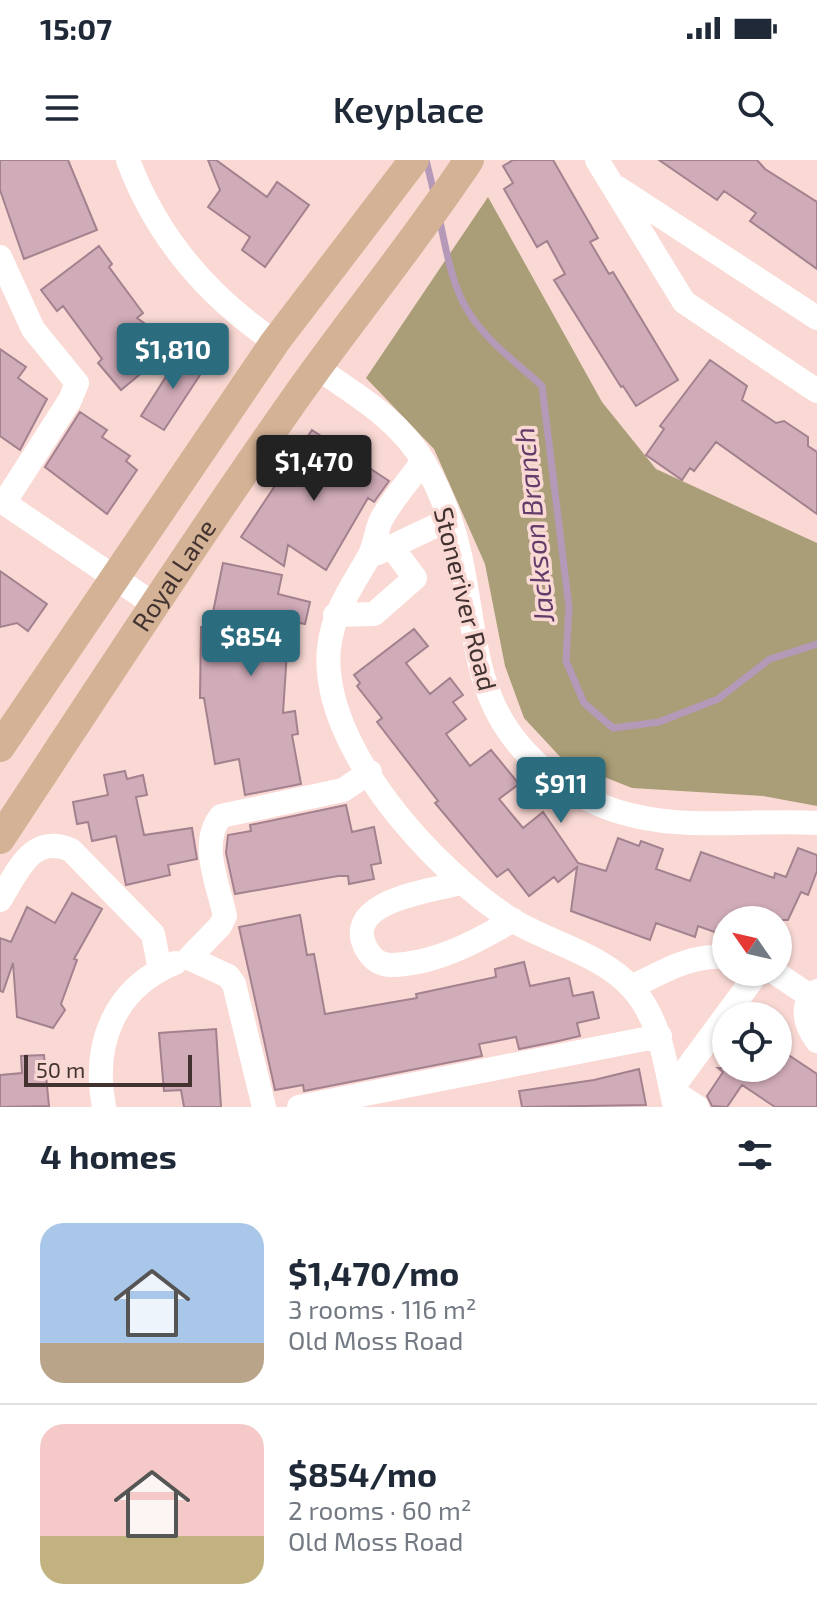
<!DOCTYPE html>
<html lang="en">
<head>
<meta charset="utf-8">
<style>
	:root { --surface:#fff; --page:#f6f6f7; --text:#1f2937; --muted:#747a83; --line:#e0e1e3; --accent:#2b6c7f }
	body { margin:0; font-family:"Exo 2",sans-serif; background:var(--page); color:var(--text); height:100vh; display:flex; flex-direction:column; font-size:30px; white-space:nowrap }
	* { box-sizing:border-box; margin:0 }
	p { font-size:26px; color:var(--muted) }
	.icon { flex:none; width:44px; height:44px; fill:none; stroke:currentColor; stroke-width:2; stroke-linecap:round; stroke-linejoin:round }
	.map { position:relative; height:947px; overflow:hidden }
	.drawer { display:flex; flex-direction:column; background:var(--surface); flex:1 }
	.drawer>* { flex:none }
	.needle { width:52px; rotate:304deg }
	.buttons { position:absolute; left:712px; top:746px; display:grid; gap:16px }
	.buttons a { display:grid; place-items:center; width:80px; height:80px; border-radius:50%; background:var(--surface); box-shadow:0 2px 6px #0004; font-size:40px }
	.scale { position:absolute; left:24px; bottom:20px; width:168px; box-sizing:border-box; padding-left:8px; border:4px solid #423331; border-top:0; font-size:22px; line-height:28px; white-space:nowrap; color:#423331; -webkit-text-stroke:6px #fad9d4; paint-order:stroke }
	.price { position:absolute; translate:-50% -68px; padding:0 18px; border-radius:8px; background:var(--accent); color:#fff; font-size:26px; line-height:52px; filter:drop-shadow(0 2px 4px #0008) }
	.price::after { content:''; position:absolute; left:50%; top:48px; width:24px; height:18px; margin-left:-12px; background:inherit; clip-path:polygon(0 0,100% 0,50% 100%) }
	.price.selected { background:#222; color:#fff }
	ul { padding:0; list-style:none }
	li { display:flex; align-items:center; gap:24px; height:200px; padding:0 40px }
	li+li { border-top:2px solid var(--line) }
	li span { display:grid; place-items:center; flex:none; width:224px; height:160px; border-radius:24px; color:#555 }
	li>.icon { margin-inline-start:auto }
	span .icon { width:96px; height:96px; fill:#fffc; stroke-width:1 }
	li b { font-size:34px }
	h2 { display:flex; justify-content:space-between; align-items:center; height:96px; padding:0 40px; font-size:34px }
	.status { display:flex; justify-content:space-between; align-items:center; height:56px; padding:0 40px; background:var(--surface); direction:ltr }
	.status svg { height:22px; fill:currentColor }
	header { display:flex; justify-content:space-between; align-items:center; height:104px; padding:0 40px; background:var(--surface); font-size:36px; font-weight:600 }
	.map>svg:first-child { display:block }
	.forest { fill:#a99e77 }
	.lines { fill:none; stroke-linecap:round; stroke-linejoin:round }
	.stream { stroke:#b499b9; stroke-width:7 }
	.building { fill:#d0abb8; stroke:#a4818e; stroke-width:2 }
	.minor { stroke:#fff; stroke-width:24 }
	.major { stroke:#d4b295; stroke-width:30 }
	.labels { text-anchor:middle; stroke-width:7; stroke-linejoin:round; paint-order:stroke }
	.street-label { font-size:26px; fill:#423331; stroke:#fad9d4 }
	.water-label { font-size:28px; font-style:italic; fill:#633d6a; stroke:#fad9d4 }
</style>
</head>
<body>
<div class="status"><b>15:07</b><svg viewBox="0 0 49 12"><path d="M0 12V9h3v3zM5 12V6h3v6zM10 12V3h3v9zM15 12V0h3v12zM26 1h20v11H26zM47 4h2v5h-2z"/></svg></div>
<header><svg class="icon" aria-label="menu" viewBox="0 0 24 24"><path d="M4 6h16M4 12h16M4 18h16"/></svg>Keyplace<svg class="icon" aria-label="search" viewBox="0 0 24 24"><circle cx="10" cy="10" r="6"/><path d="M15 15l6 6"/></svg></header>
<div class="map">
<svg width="817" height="947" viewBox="0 0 817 947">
	<rect width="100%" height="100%" fill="#fad9d4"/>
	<!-- forest -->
	<path class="forest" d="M 488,37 L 602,242 L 656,309 L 817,383 L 817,646 L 763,636 L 632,628 L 564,601 L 524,558 L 505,506 L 485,404 L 434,289 L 366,218 Z"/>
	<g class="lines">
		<!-- stream -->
		<path class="stream" d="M 426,0 L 434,33
			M 439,57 C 446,88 451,124 468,151 C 486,181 517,203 542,226 L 569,447 L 566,501 L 584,543 L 613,568 L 659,562 L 718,539 L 770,499 L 817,484"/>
	</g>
	<!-- building -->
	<path class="building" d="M 0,0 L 68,0 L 97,70 L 24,99 L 0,30 Z
		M 208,0 L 216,0 L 267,37 L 277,22 L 309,45 L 265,107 L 242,90 L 250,77 L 208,47 L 220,30 Z
		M 513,0 L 553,0 L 598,78 L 590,82 L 609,114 L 613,112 L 678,220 L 636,246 L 623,226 L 621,227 L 554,120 L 565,114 L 547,81 L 537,87 L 504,29 L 513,23 L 503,6 Z
		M 659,0 L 757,0 L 765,9 L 817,42 L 817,109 L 750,61 L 756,53 L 724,31 L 717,40 Z
		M 99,86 L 112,104 L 109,107 L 143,153 L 137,158 L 175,185 L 121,230 L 98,203 L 102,199 L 63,146 L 57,151 L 41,130 Z
		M 0,189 L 26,207 L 18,218 L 47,239 L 20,290 L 0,276 Z
		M 183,190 L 200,202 L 196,207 L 202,212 L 164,270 L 141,256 Z
		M 710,200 L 747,226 L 742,240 L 776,263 L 784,261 L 808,277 L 808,286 L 817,292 L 817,354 L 716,282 L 694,311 L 690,308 L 682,320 L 646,295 L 664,269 L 660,266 Z
		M 80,252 L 107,270 L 102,277 L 130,296 L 126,301 L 137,310 L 107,354 L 45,307 Z
		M 312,270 L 389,321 L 374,342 L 368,338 L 326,410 L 288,385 L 284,406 L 241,377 Z
		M 223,403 L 282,415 L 278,434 L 310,442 L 305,464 L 289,461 L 283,553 L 295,551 L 298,574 L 292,575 L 301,624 L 245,635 L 239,599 L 215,604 L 204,538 L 200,538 L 201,467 L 210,467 Z
		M 0,411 L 47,444 L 28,471 L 17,463 L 0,467 Z
		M 414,469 L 428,486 L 406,503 L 430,534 L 450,518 L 463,535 L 453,542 L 466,559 L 446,574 L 470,606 L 491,590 L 519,624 L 499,639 L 523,668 L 543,652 L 578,703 L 606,711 L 618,678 L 639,686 L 641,681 L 663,689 L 656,709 L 690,721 L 701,692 L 774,718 L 775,713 L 786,717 L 798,688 L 817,695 L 817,711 L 808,735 L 801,732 L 788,760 L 726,760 L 726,776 L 698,766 L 695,777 L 656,763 L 650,780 L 571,751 L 577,707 L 558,722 L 554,717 L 529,736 L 508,709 L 497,717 L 435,643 L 438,641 L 377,562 L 382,558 L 357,526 L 360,523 L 354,515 Z
		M 125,611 L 127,619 L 143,615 L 147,635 L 136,637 L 144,675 L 192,668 L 197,699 L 168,705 L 170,715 L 126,725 L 116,676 L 92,681 L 88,662 L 77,664 L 73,642 L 108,635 L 104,615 Z
		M 346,645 L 352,672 L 374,667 L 381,703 L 371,705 L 374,719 L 349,724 L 348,716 L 338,716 L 235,734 L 226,693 L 228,675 L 251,671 L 250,665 Z
		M 72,733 L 102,749 L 74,799 L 77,800 L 61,844 L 65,850 L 53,868 L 17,857 L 13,803 L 3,832 L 0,831 L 0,778 L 11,782 L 27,747 L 55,763 Z
		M 300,755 L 307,795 L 314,794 L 325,854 L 417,838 L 416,834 L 496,817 L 495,809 L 524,802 L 530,826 L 569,818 L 573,836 L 593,832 L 599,858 L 577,863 L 580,876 L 554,882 L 519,889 L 516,877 L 479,884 L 482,896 L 304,931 L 303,925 L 275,930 L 239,767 Z
		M 216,869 L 221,947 L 184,947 L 181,930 L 164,931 L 159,873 Z
		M 778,888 L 817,914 L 817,947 L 775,947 L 742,925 L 727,947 L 712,946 L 707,936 L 723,912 L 718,908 L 778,908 Z
		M 44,895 L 49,946 L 0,947 L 0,915 L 22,913 L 21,896 Z
		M 639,909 L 646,945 L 522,947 L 519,931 L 594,920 Z"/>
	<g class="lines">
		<!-- minor -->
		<path class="minor" d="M 128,0 C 157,78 207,136 275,182
			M 597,0 L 684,142 L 817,231
			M 618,28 L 817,158
			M 0,97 L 33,169 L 77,223 L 70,240 L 4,343
			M 317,208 C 357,235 401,261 425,304 C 441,332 453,363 460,395 C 479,482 471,551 548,613 C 573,634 603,649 635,656 C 694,670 757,659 817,663
			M 423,301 C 410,320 392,339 381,360 C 375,373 375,388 367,400 C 350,429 333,453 329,488 C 319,586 435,711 512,760 C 550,783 602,794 633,829 C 662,862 665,906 675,947
			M 0,340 L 155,445
			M 378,393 L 450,359
			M 335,455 L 374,454 L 415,418 L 391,386
			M 461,723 C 431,731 339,741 367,790 C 373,800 380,805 392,805 C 435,804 476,782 513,760
			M 0,740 C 18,711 32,673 71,690 L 153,774 L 160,810
			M 774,812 L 810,836
			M 632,827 C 662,812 691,794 726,797
			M 817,831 C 799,845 805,865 817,881
			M 104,947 C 92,884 114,828 175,803
			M 264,947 L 234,824 L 228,816 L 189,798 L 220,766 L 225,756 C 218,724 199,683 221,656 L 343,630 L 370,612
			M 299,947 L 660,876
			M 697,947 L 671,930 L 758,812"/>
		<!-- major -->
		<g class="major">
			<path d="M 0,587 L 275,182 L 414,0"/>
			<path id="s1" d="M 0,679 C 97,532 193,384 294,240 C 351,159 414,83 469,0"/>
		</g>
	</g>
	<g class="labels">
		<!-- street labels -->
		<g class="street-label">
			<text dy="9" stroke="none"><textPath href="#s1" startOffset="316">Royal Lane</textPath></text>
			<text transform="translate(465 439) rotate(76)" y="9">Stoneriver Road</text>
		</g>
		<!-- water labels -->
		<g class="water-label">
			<text transform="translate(534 365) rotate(-96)" y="10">Jackson Branch</text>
		</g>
	</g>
</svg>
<div class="buttons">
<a><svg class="needle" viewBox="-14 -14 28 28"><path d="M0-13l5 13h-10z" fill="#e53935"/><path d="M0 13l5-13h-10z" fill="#747a83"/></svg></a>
<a><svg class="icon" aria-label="locate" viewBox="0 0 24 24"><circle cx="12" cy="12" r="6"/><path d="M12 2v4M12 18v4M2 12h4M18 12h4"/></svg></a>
</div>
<div class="scale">50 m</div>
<b class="price" style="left:173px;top:231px">$1,810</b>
<b class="price selected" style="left:314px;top:343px">$1,470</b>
<b class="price" style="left:251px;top:518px">$854</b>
<b class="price" style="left:561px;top:665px">$911</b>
</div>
<section class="drawer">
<h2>4 homes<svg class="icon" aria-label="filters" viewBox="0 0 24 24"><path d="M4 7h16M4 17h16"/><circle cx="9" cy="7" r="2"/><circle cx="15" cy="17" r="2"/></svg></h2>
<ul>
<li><span style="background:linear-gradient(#a9c7e8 75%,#b9a48a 0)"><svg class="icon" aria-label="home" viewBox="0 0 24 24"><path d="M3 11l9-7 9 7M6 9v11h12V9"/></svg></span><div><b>$1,470/mo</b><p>3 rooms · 116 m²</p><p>Old Moss Road</p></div></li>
<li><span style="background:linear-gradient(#f6c9c9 70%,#c2b280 0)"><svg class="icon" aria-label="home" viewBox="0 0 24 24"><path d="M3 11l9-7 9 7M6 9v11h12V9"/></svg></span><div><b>$854/mo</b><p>2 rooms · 60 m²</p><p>Old Moss Road</p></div></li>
</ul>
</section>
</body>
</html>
